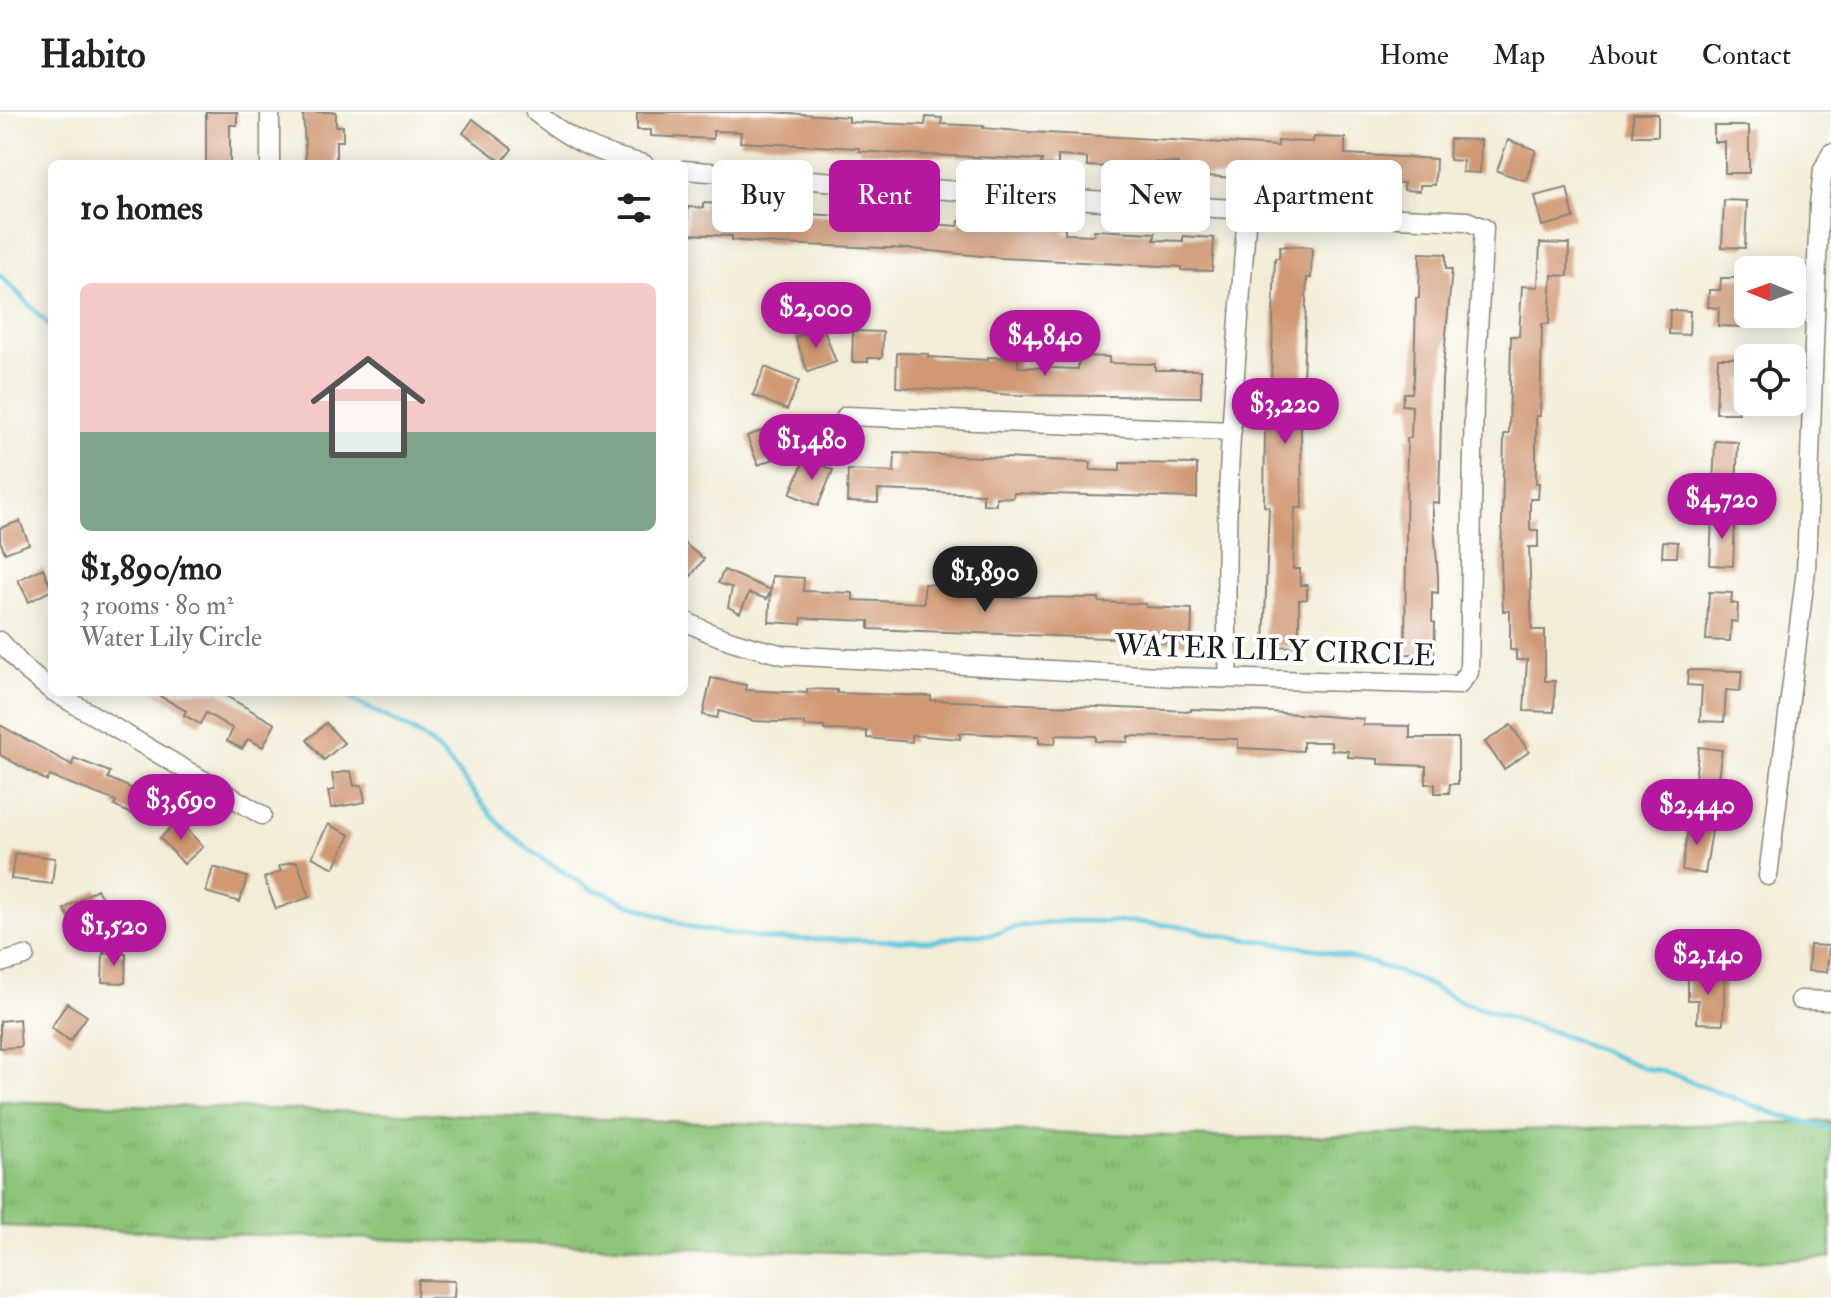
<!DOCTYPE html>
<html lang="en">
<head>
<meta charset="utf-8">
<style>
	:root { --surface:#fff; --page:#f6f6f6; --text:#222; --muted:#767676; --line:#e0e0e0; --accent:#b5179e }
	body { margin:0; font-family:"IM FELL Double Pica",serif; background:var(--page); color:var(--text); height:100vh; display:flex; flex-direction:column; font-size:30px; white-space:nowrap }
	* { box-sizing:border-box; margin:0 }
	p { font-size:26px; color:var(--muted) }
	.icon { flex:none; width:44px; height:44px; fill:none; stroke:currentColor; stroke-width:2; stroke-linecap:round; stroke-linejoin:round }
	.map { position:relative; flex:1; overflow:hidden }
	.side { position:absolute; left:48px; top:48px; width:640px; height:536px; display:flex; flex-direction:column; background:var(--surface); border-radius:12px; box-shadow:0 4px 20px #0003 }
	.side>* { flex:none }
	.hud { position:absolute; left:712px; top:48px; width:760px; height:72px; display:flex; gap:16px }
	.needle { width:52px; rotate:271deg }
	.controls { position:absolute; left:1734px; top:144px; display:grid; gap:16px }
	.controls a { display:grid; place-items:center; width:72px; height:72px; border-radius:12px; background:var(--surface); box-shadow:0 4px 20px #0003; font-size:40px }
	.price { position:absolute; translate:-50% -68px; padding:0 18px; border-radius:28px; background:var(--accent); color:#fff; font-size:26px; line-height:52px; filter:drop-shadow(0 2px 4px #0008) }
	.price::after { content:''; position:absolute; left:50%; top:48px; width:24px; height:18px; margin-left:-12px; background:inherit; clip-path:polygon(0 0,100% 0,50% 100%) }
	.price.active { background:#222; color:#fff }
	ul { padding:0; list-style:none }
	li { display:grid; align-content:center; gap:16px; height:424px; padding:0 32px }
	li span { display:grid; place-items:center; height:248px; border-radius:12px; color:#555 }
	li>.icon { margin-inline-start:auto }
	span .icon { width:144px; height:144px; fill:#fffc; stroke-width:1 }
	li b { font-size:34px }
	h2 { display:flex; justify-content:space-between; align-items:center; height:96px; padding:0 32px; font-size:34px }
	.pill { padding:0 28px; border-radius:12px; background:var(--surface); box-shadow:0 4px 20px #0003; font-size:28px; line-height:72px }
	.pill.active { background:var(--accent); color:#fff }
	header { display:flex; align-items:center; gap:48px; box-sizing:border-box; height:112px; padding:0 40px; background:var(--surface); border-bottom:2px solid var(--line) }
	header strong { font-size:38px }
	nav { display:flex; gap:44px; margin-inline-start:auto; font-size:28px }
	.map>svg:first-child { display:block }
	.grass { fill:url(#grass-tufts); stroke:#54704a; stroke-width:2 }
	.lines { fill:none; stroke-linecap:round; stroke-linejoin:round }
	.stream { stroke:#5fc8da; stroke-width:5 }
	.building { fill:#d09873 }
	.minor-casing { stroke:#88847a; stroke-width:21 }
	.minor { stroke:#fff; stroke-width:18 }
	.labels { text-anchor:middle; stroke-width:8; stroke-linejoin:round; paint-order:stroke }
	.street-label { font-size:30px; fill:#1c1c1c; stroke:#fff }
</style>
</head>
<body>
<header>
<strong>Habito</strong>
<nav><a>Home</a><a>Map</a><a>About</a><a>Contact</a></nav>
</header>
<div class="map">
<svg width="1831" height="1186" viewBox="0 0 1831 1186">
	<defs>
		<pattern id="grass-tufts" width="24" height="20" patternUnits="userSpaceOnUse" patternTransform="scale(2)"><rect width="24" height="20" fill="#8cc579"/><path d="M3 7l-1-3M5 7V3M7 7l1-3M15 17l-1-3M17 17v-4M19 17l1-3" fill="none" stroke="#78a968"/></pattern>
	</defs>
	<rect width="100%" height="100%" fill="#fff"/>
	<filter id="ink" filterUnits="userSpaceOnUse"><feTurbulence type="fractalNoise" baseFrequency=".0125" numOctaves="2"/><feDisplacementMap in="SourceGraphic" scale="16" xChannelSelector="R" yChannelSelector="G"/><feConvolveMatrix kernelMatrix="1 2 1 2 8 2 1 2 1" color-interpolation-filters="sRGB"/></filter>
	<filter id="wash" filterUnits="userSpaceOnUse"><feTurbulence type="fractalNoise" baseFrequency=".006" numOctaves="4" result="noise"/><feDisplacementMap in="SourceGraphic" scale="32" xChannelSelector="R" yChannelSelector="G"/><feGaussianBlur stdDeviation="1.8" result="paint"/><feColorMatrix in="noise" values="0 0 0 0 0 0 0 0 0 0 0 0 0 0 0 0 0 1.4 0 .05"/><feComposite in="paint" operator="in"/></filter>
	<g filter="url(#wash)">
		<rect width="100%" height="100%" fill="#f3edd8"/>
		<!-- grass -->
		<path class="grass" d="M 0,989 L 1244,1026 L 1831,1009 L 1831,1146 L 1491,1158 L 430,1129 L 0,1114 Z"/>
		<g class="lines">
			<!-- stream -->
			<path class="stream" d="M 0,163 L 52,216
				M 344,580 L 353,588 C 376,601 410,614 429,630 C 456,653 474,684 498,710 C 524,738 560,758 593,778 C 609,778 621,793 636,794 L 692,816 L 766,827 L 934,829 L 965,823 L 990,823 L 1021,814 L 1068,809 L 1136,810 L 1186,815 L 1217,823 L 1316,837 L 1378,853 L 1415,866 L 1464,891 L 1557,921 L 1644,956 L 1662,959 L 1773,1001 L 1831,1017"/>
		</g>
		<g id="blocks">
			<!-- building -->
			<path class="building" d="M 206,0 L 237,0 L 237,13 L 230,13 L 230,52 L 206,52 Z
				M 303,0 L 336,0 L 336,14 L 343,14 L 343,29 L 336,29 L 336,52 L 306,52 Z
				M 637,0 L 769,0 L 849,5 L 849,10 L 925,13 L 926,5 L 942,6 L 941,12 L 984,14 L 983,16 L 1029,20 L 1278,34 L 1278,29 L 1313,30 L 1314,25 L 1345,26 L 1345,42 L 1436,47 L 1435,73 L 1420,73 L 1420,79 L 1404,78 L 1404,71 L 1373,70 L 1373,75 L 1312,71 L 1312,65 L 1282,63 L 1281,69 L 1177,62 L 1178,51 L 1147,50 L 1147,60 L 1130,59 L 1131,56 L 1087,54 L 1087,46 L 1058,44 L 1058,53 L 1041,53 L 1042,48 L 905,42 L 859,39 L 859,36 L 740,30 L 741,20 L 713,19 L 713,27 L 651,24 L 651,18 L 637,18 Z
				M 1633,2 L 1658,2 L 1658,24 L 1633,24 Z
				M 473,7 L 512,37 L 502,50 L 463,21 Z
				M 1714,14 L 1749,14 L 1749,61 L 1725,61 L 1725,30 L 1714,30 Z
				M 1450,27 L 1481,28 L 1480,61 L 1462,60 L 1463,49 L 1449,48 Z
				M 1508,28 L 1536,38 L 1526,69 L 1497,59 Z
				M 1567,76 L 1574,106 L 1542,114 L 1535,84 Z
				M 1724,88 L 1747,89 L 1745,136 L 1722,135 Z
				M 703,91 L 719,92 L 719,95 L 764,97 L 764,99 L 854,105 L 854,111 L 883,112 L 884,103 L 929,106 L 929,112 L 958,114 L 959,109 L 1065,115 L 1065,122 L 1094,123 L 1094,118 L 1155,121 L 1154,128 L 1183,129 L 1183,124 L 1214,126 L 1212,159 L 1181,158 L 1181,155 L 1002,146 L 911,137 L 778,132 L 732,128 L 732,124 L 687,122 L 688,95 L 703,96 Z
				M 1540,131 L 1569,132 L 1568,164 L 1552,163 L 1549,212 L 1542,212 L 1540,304 L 1536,304 L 1536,371 L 1539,371 L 1538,387 L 1530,387 L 1530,418 L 1538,418 L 1538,435 L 1529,435 L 1532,518 L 1545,518 L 1545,569 L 1555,569 L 1554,600 L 1524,599 L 1527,548 L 1516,548 L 1516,538 L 1510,538 L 1510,499 L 1503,499 L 1501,453 L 1504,322 L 1509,322 L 1511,224 L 1519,224 L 1522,174 L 1538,175 Z
				M 1280,134 L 1312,135 L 1311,166 L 1307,166 L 1301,319 L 1302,396 L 1295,396 L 1293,457 L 1300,457 L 1300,473 L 1307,473 L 1307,487 L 1299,488 L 1299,535 L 1264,534 L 1269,395 L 1264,394 L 1265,317 L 1271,271 L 1275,146 L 1279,146 Z
				M 1420,141 L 1446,142 L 1446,157 L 1452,157 L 1442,267 L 1439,391 L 1432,390 L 1438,464 L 1438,481 L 1432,480 L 1432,510 L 1435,511 L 1434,543 L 1405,542 L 1407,326 L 1411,326 L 1412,294 L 1402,293 L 1404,281 L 1412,281 L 1414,266 L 1416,186 L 1419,186 Z
				M 1721,166 L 1744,166 L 1743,186 L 1747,186 L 1745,215 L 1718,214 L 1719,196 L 1708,195 L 1709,178 L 1720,178 Z
				M 1670,198 L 1690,199 L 1689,223 L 1669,222 Z
				M 823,215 L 836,250 L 808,260 L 795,225 Z
				M 853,219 L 883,220 L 882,246 L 868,246 L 868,250 L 852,250 Z
				M 897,241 L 928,242 L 928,245 L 988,248 L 988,245 L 1018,246 L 1018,255 L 1078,257 L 1079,244 L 1109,245 L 1109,251 L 1155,252 L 1155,258 L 1201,258 L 1201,285 L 1016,283 L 896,275 Z
				M 1718,246 L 1748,246 L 1748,267 L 1740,267 L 1739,301 L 1716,301 Z
				M 765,255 L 799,269 L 787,298 L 753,283 Z
				M 785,310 L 795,339 L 758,353 L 747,324 Z
				M 1715,329 L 1738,330 L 1736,377 L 1713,377 Z
				M 895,341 L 1091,350 L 1090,358 L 1120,359 L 1120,351 L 1197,352 L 1197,386 L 1014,381 L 1013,386 L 996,385 L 996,393 L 983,392 L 983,382 L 878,378 L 878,391 L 847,390 L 848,358 L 894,360 Z
				M 805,346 L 833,358 L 818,394 L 790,382 Z
				M 1712,404 L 1735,405 L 1733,454 L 1710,453 Z
				M 20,409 L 29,432 L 5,441 L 0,429 L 0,416 Z
				M 1663,429 L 1678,430 L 1677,445 L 1662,445 Z
				M 684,431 L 704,447 L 684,473 Z
				M 43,456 L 52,478 L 29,490 L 18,468 Z
				M 724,458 L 771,478 L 767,487 L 749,481 L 740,501 L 728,495 L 732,476 L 718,471 Z
				M 772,464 L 804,466 L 803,479 L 853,481 L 853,488 L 924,491 L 924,472 L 956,473 L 956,480 L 1005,483 L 1005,485 L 1099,486 L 1099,490 L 1146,492 L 1146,495 L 1192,497 L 1191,532 L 1159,530 L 1159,528 L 869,517 L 869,509 L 802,506 L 801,512 L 769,510 Z
				M 1709,480 L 1732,481 L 1731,491 L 1738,492 L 1737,510 L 1731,509 L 1730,529 L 1706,528 Z
				M 1688,558 L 1742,559 L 1740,579 L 1726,578 L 1724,610 L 1700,609 L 1702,574 L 1687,573 Z
				M 711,566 L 746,573 L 745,578 L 807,581 L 807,577 L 837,578 L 837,581 L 931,584 L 931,588 L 1191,599 L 1191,597 L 1270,600 L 1364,607 L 1363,613 L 1410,614 L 1410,626 L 1458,626 L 1458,672 L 1450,672 L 1449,681 L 1435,681 L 1435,672 L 1426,672 L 1426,654 L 1378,652 L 1378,647 L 1348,645 L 1348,639 L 1331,638 L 1331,630 L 1303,630 L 1303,639 L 1238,636 L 1238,627 L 1128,624 L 1128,630 L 1096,629 L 1096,624 L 1056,623 L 1055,632 L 1039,631 L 1039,624 L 960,621 L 960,627 L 912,623 L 912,630 L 867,626 L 867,619 L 824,618 L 824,615 L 805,614 L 805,611 L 754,609 L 719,599 L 717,606 L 703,603 Z
				M 153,580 L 219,580 L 275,612 L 263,635 L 248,627 L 242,637 L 227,629 L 233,617 L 206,601 L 200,612 L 184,603 L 186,599 Z
				M 326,611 L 344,631 L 324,648 L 307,628 Z
				M 0,613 L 72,653 L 74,646 L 110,660 L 108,666 L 152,685 L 143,707 L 114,694 L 116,689 L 50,664 L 47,669 L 0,643 Z
				M 1511,613 L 1529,640 L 1504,657 L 1485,630 Z
				M 1699,635 L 1722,638 L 1715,686 L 1693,683 Z
				M 351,659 L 354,674 L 362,673 L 365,690 L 331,696 L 328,679 L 335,678 L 332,662 Z
				M 179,708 L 203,735 L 184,752 L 160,726 Z
				M 1689,709 L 1713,713 L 1705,762 L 1682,758 Z
				M 328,712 L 350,723 L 334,756 L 312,745 Z
				M 15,741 L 55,746 L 52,772 L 11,767 Z
				M 292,750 L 297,750 L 310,785 L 276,797 L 264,766 L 281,759 L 279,754 Z
				M 213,755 L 247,765 L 240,790 L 206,780 Z
				M 97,777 L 106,793 L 110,790 L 120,806 L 88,826 L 78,810 L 73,812 L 64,797 Z
				M 1810,833 L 1829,834 L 1827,860 L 1808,859 Z
				M 103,841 L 126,842 L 125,871 L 102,870 Z
				M 1688,863 L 1725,864 L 1723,912 L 1697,911 L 1698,888 L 1688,888 Z
				M 67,891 L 87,904 L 70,929 L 51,916 Z
				M 19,907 L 21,935 L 0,936 L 0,909 Z
				M 418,1168 L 455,1169 L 454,1186 L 417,1186 Z"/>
		</g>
	</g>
	<g filter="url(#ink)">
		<use href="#blocks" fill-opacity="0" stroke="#88847a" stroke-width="2"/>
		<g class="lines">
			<!-- minor casing -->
			<g class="minor-casing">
				<path id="minor" d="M 535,0 C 575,31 595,40 644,52
					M 270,52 L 270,0
					M 684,58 C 945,79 1206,98 1467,109 L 1484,116 L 1474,285 L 1469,560 L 1459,573 L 1177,565 L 784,543 C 750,535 715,526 684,508
					M 846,304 L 1232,319
					M 0,529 L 25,557 L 52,579
					M 1229,566 C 1220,411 1236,253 1247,99
					M 54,580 L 262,703
					M 1768,764 L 1806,458 L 1819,93 L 1823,58 L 1831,41
					M 0,851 L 25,844
					M 1800,888 L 1831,889"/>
			</g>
			<!-- minor -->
			<use href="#minor" class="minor"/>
		</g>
	</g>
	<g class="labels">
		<!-- street labels -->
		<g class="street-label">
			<text transform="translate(1275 538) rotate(2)" y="10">WATER LILY CIRCLE</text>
		</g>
	</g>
</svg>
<div class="controls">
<a><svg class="needle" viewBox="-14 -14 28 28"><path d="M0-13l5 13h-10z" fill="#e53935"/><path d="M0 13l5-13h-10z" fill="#767676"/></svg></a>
<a><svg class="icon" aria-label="locate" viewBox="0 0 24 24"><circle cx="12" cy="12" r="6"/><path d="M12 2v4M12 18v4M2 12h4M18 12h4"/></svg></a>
</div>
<b class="price" style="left:816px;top:238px">$2,000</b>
<b class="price" style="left:1045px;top:266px">$4,840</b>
<b class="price" style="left:1285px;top:334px">$3,220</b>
<b class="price" style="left:812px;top:370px">$1,480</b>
<b class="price" style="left:1722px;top:429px">$4,720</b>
<b class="price active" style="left:985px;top:502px">$1,890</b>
<b class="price" style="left:181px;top:730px">$3,690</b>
<b class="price" style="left:1697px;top:735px">$2,440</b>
<b class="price" style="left:114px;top:856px">$1,520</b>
<b class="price" style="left:1708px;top:885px">$2,140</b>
<div class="hud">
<a class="pill">Buy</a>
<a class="pill active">Rent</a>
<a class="pill">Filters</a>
<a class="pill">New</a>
<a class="pill">Apartment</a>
</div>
<section class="side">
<h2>10 homes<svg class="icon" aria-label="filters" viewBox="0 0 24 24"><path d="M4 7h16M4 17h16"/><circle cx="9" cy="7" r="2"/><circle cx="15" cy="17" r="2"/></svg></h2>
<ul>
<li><span style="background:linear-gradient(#f6c9c9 60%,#7fa58c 0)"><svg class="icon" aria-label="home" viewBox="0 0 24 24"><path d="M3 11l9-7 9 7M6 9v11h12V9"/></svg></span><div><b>$1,890/mo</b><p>3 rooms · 80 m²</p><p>Water Lily Circle</p></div></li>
</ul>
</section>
</div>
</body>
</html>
